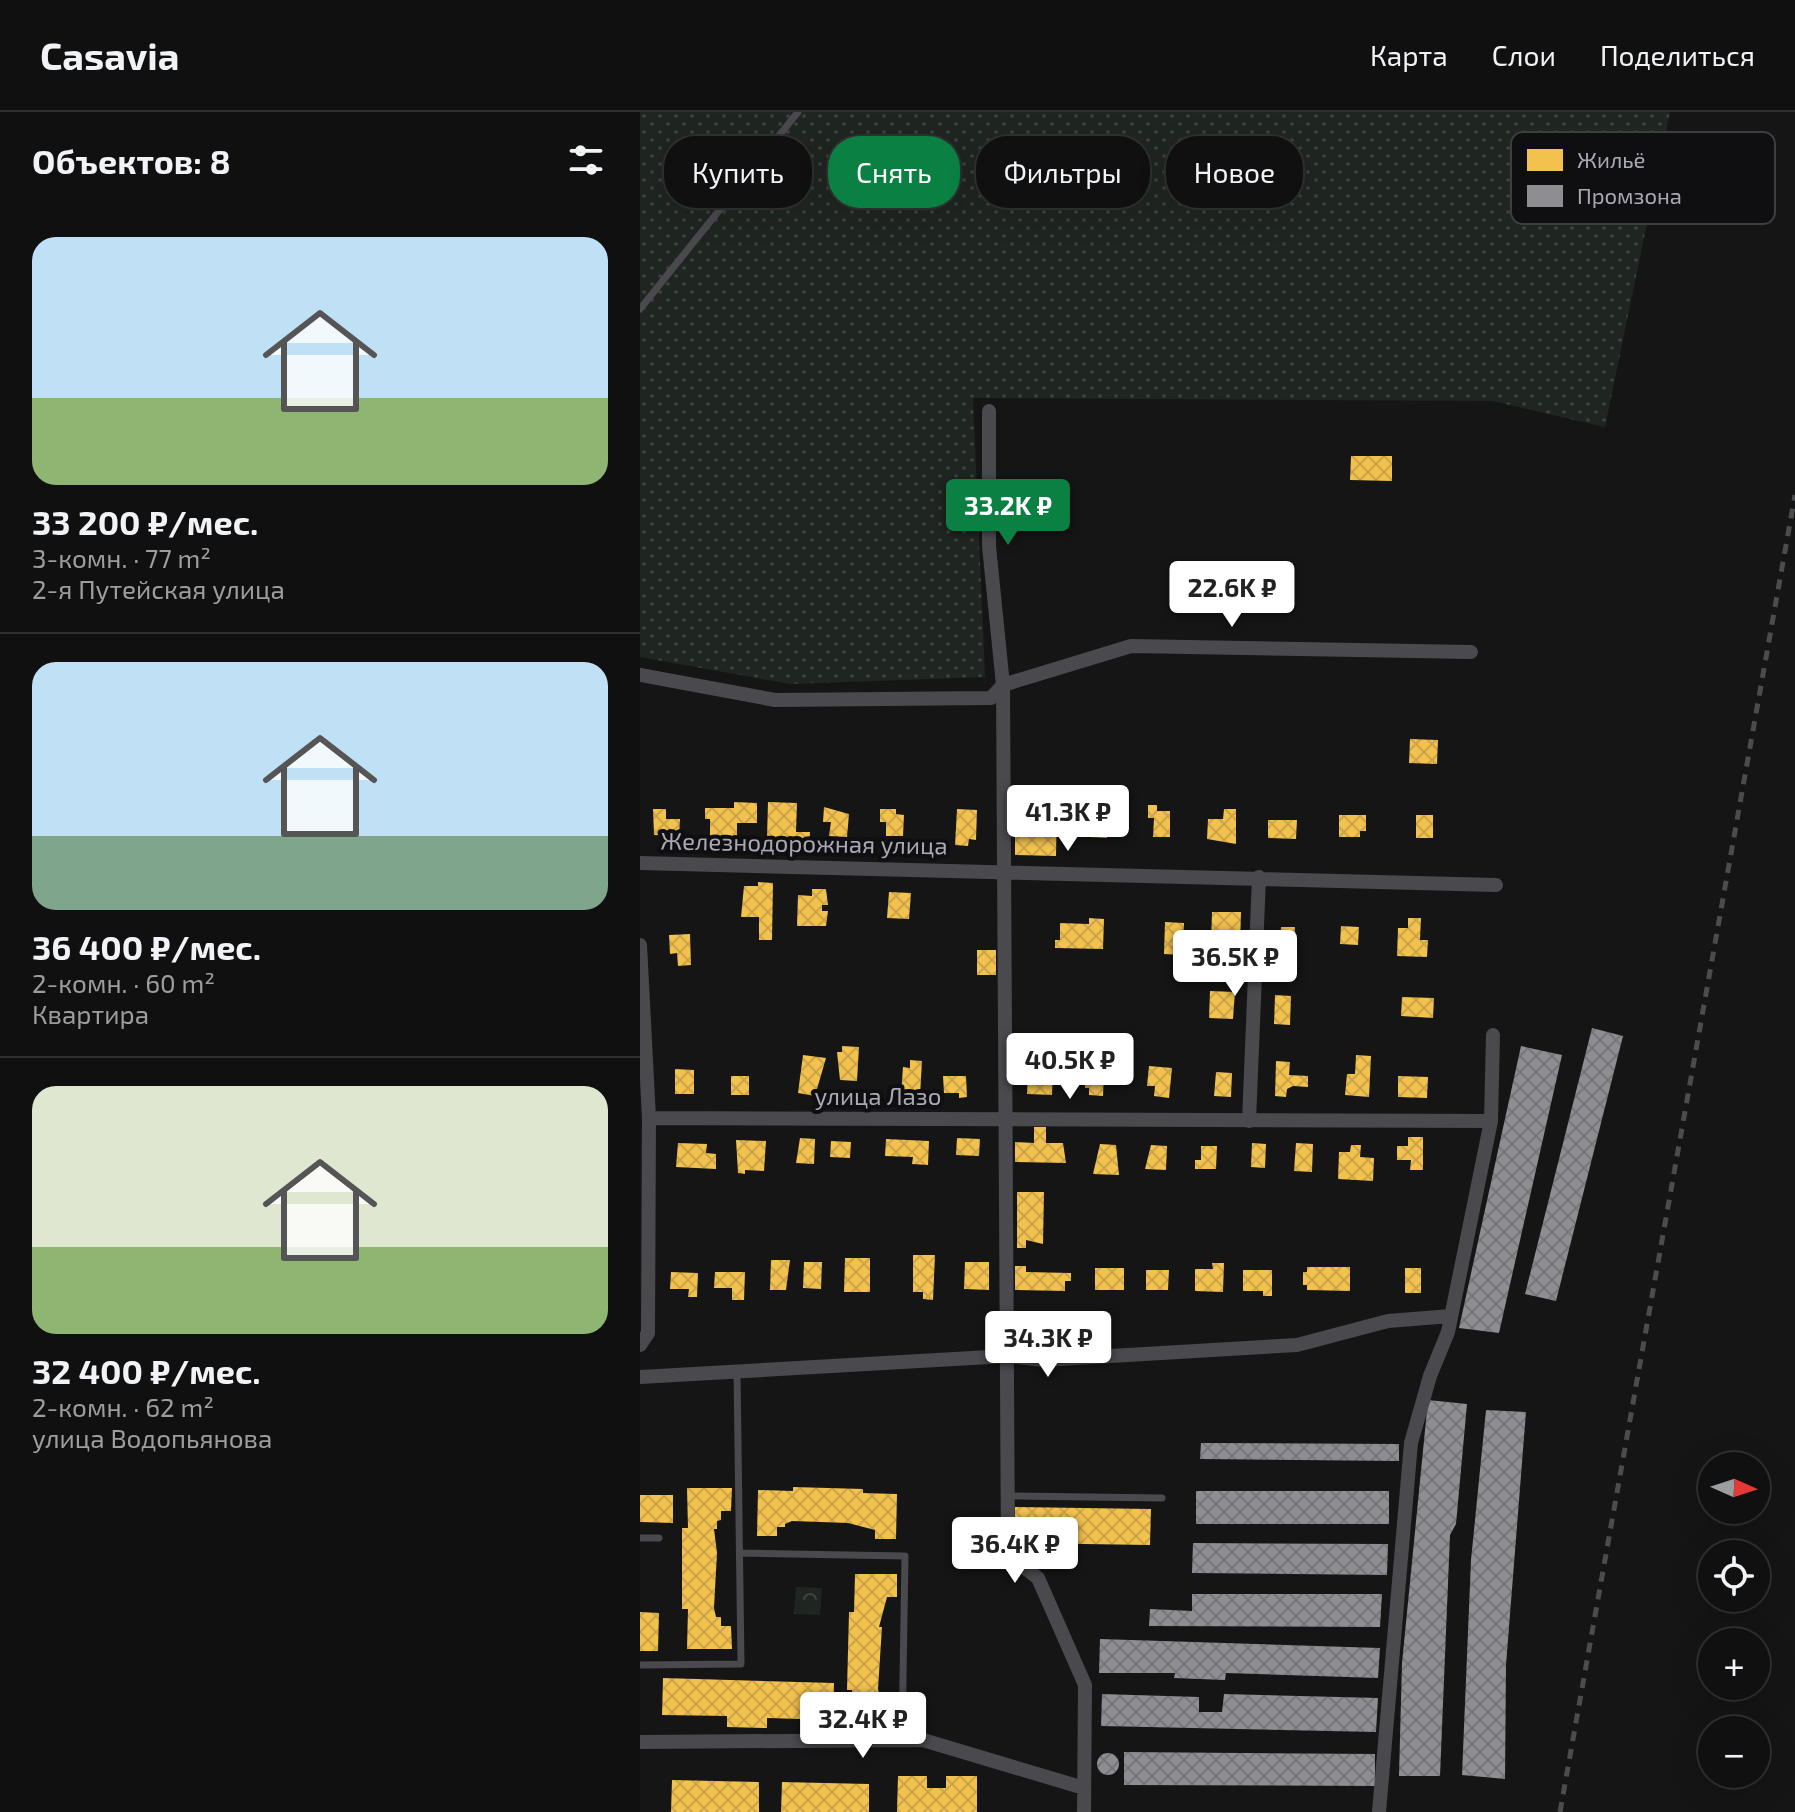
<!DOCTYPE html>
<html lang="ru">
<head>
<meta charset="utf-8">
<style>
	:root { --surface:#101010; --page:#1e1e1e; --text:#f1f3f6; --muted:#9c9d9f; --line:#303030; --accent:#0b8043 }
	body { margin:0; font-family:"Exo 2",sans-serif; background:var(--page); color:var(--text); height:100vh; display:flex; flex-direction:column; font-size:30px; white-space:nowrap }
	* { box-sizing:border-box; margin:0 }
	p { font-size:26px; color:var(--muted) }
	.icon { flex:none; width:44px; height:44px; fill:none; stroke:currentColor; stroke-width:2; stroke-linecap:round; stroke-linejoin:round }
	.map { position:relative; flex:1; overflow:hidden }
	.side { display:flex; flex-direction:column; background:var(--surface); width:640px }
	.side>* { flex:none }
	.guide { position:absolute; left:24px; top:24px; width:760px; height:72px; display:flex; gap:16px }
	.needle { width:52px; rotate:93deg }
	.buttons { position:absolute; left:1058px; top:1340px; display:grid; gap:16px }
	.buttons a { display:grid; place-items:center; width:72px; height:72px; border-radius:50%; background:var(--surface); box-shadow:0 8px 32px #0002,0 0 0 2px var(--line); font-size:40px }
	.price { position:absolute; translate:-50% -68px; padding:0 18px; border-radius:8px; background:#fff; color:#222; font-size:26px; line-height:52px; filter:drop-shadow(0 2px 4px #0008) }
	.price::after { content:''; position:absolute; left:50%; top:48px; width:24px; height:18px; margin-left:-12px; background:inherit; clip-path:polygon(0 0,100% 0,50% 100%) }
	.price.active { background:var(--accent); color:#fff }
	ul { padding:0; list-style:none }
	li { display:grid; align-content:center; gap:16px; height:424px; padding:0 32px }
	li+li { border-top:2px solid var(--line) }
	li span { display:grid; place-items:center; height:248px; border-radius:24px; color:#555 }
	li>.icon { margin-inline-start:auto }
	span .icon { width:144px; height:144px; fill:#fffc; stroke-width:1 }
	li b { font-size:34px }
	h2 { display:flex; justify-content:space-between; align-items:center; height:96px; padding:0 32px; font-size:34px }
	.chip { padding:0 28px; border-radius:32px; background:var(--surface); box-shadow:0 8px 32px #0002,0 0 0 2px var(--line); font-size:28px; line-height:72px }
	.chip.active { background:var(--accent); color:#fff }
	header { display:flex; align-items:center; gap:48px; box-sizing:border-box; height:112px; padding:0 40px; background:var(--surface); border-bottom:2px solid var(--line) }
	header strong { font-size:38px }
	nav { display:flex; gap:44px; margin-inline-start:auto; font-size:28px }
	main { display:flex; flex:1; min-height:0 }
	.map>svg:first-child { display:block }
	.park { fill:url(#park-crowns) }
	.garden { fill:url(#garden-dots) }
	.homes { fill:url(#homes-cross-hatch) }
	.industry { fill:url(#industry-cross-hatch) }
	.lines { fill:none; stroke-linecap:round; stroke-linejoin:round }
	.lane { stroke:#4a4a4e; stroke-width:7 }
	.street { stroke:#4a4a4e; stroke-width:14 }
	.rail { stroke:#4b4c4e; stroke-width:5; stroke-dasharray:10 8; stroke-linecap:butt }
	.labels { text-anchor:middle; stroke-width:8; stroke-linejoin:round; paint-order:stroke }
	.street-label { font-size:24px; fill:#a8a9b4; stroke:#0f0f11 }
	.key { fill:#0f0f11; stroke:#3d3d42; stroke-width:2 }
	.key-label { font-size:22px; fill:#a8a9b4 }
</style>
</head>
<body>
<header>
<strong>Casavia</strong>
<nav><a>Карта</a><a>Слои</a><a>Поделиться</a></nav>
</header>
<main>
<section class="side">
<h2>Объектов: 8<svg class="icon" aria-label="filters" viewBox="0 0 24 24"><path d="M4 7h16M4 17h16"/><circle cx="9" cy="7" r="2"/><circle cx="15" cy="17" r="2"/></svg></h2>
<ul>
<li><span style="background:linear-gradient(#bfe0f5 65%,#8fb573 0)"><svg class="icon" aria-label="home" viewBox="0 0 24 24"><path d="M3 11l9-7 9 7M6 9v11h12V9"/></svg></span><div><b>33 200 ₽/мес.</b><p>3-комн. · 77 m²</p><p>2-я Путейская улица</p></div></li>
<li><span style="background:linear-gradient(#bfe0f5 70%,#7fa58c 0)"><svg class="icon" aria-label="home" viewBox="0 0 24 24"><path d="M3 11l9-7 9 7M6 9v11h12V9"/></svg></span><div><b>36 400 ₽/мес.</b><p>2-комн. · 60 m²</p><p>Квартира</p></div></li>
<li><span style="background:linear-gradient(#dfe7d0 65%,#8fb573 0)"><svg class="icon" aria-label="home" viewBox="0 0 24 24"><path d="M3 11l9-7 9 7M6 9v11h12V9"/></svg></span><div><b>32 400 ₽/мес.</b><p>2-комн. · 62 m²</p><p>улица Водопьянова</p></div></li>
</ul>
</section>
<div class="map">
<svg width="1155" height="1700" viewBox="0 0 1155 1700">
	<defs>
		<pattern id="park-crowns" width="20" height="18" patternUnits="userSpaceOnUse" patternTransform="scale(2)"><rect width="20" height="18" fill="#1f2521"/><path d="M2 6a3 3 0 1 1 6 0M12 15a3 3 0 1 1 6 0" fill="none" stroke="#3d423f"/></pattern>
		<pattern id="garden-dots" width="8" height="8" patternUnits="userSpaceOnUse" patternTransform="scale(2)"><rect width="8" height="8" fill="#1f2521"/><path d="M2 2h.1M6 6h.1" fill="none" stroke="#3d423f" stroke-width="1.8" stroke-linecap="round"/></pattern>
		<pattern id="homes-cross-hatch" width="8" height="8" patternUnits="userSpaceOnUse" patternTransform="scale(2)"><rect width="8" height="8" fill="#f2c14e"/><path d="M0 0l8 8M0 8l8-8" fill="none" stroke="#cca549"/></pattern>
		<pattern id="industry-cross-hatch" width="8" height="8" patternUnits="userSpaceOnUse" patternTransform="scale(2)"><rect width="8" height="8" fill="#8d8d92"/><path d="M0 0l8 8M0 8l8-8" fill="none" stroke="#76767b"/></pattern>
	</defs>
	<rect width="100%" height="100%" fill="#151515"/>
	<!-- park -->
	<path class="park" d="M 156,1475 L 182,1476 L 180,1503 L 154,1502 Z"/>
	<!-- garden -->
	<path class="garden" d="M 0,0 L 1030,0 L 965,315 L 852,289 L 333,286 L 345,565 L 150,572 L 0,545 Z"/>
	<!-- homes -->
	<path class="homes" d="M 711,344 L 752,344 L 752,369 L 710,368 Z
		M 770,627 L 798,628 L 797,652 L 769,651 Z
		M 94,690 L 117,691 L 117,711 L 97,711 L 97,726 L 70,726 L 70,707 L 65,707 L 65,696 L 94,696 Z
		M 128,690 L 157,691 L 156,720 L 170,720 L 169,739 L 143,739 L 143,726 L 127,726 Z
		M 444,693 L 467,694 L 467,726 L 449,725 L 449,713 L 443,713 Z
		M 508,693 L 517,693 L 517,699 L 530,699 L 530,725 L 513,725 L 514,706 L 508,706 Z
		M 184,695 L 209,702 L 207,725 L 189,724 L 191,710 L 183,710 Z
		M 400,695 L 417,696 L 416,744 L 375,743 L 375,723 L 400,723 Z
		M 13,697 L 26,697 L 26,707 L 40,707 L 39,724 L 14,723 Z
		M 240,697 L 256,697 L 256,702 L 264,703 L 263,724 L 246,724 L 246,710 L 240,710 Z
		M 317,697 L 337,698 L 336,728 L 329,727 L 328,734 L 315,733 Z
		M 584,697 L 596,697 L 596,732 L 567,727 L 568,707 L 583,707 Z
		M 699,703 L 726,703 L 726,719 L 720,719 L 720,725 L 699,725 Z
		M 776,703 L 793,703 L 793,726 L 776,726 Z
		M 628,708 L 657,708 L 656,727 L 628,726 Z
		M 118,770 L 133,771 L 132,828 L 119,828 L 119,805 L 101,805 L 104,774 L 118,774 Z
		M 172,777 L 186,777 L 188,793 L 182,793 L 182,799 L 188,799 L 186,814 L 157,814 L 158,783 L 172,784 Z
		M 249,780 L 271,781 L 269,807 L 247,806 Z
		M 572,800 L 601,800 L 600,834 L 571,833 Z
		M 449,806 L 464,807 L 463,837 L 415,836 L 415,828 L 420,828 L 420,811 L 449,812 Z
		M 768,806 L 781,806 L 780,828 L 788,828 L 787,845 L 757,844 L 758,816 L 768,816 Z
		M 525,810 L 544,811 L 543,843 L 524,842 Z
		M 701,814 L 719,815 L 718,833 L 700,832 Z
		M 641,815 L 655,815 L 654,838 L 635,837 L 635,829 L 640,829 Z
		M 50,822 L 51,853 L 38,854 L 37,841 L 30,842 L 29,823 Z
		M 337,838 L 356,838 L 356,863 L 337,863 Z
		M 570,879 L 595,880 L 593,907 L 569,906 Z
		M 635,883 L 651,884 L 650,913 L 634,912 Z
		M 762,885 L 794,886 L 793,906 L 761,904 Z
		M 202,934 L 219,935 L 217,969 L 200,968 L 197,940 L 202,940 Z
		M 163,943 L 186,946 L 175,984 L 158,981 Z
		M 452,943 L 465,944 L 463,984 L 449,983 L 449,976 L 445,976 L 445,959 L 451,959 Z
		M 716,943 L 731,944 L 729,985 L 705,983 L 707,962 L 715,962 Z
		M 270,948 L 282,949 L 280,984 L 261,982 L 263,955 L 270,956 Z
		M 636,949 L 650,950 L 649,963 L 668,964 L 668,975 L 653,974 L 647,977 L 646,985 L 635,984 Z
		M 509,954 L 532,956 L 529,986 L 514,984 L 515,974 L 507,974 Z
		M 388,956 L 413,957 L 412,983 L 387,982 Z
		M 35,957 L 54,958 L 54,982 L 35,982 Z
		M 576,960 L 592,961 L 591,985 L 574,984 Z
		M 91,964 L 109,964 L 109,983 L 91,983 Z
		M 303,964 L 326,964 L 327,985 L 319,986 L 319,981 L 304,981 Z
		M 758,964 L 788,965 L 787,986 L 758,985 Z
		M 394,1015 L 406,1015 L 406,1031 L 423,1031 L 426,1051 L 375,1050 L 375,1030 L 394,1031 Z
		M 768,1025 L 783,1025 L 783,1058 L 770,1058 L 771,1048 L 757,1048 L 757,1034 L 768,1034 Z
		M 160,1026 L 175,1027 L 174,1052 L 156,1051 Z
		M 317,1026 L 340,1027 L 339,1044 L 316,1043 Z
		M 246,1027 L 289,1029 L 288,1053 L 272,1052 L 273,1045 L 245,1044 Z
		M 96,1028 L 126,1029 L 124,1059 L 105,1058 L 105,1062 L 98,1061 Z
		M 191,1029 L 211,1030 L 210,1046 L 190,1045 Z
		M 38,1031 L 67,1032 L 66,1041 L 76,1042 L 76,1057 L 36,1055 Z
		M 612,1031 L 626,1032 L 625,1056 L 611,1055 Z
		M 656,1031 L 673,1032 L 672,1060 L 654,1059 Z
		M 460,1032 L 476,1033 L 479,1063 L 453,1062 Z
		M 511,1033 L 527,1034 L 526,1058 L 505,1057 Z
		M 711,1033 L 721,1033 L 720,1045 L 734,1046 L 733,1069 L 698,1067 L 699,1040 L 710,1040 Z
		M 561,1034 L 577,1034 L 576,1057 L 555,1057 L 555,1048 L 561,1048 Z
		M 377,1080 L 404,1080 L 403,1132 L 386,1128 L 386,1136 L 377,1136 Z
		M 273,1143 L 295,1143 L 293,1188 L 283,1187 L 283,1180 L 273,1180 Z
		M 205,1146 L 230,1146 L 230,1180 L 204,1180 Z
		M 131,1148 L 150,1148 L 146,1178 L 130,1178 Z
		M 164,1150 L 182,1150 L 181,1177 L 163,1176 Z
		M 325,1150 L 349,1150 L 349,1178 L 324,1177 Z
		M 572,1151 L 584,1151 L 583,1180 L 555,1179 L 555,1157 L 573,1157 Z
		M 375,1154 L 386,1154 L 386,1160 L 431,1161 L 431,1169 L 425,1169 L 425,1179 L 375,1178 Z
		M 667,1155 L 710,1155 L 710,1179 L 667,1178 L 667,1173 L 663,1173 L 663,1160 L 667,1160 Z
		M 455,1156 L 484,1156 L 484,1178 L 455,1178 Z
		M 765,1156 L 781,1156 L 781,1181 L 765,1181 Z
		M 506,1158 L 529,1158 L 528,1178 L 506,1178 Z
		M 603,1158 L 632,1158 L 632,1184 L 623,1184 L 623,1179 L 603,1179 Z
		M 31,1160 L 58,1161 L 57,1185 L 48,1185 L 49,1177 L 30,1177 Z
		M 75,1160 L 105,1160 L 104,1188 L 92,1188 L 92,1176 L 74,1176 Z
		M 153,1375 L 223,1377 L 223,1381 L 257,1382 L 256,1427 L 235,1427 L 235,1418 L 208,1411 L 152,1409 L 145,1412 L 145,1415 L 137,1415 L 137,1424 L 117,1424 L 118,1378 L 153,1379 Z
		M 47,1376 L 92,1376 L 91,1399 L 81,1399 L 81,1408 L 77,1409 L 77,1417 L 74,1417 L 77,1441 L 74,1496 L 76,1505 L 81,1505 L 81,1514 L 91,1514 L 92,1537 L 47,1537 L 48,1497 L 42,1497 L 42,1416 L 48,1416 Z
		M 0,1383 L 33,1383 L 33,1411 L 0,1410 Z
		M 375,1395 L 511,1397 L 510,1433 L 375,1431 Z
		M 215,1462 L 257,1462 L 257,1485 L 247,1485 L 239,1515 L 242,1515 L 238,1577 L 240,1586 L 244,1586 L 244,1594 L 255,1595 L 254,1617 L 212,1616 L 212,1578 L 207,1578 L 209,1500 L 214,1500 Z
		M 0,1500 L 19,1501 L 18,1539 L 0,1539 Z
		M 23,1566 L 194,1571 L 193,1608 L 127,1606 L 127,1616 L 87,1615 L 87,1604 L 22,1603 Z
		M 258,1664 L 287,1664 L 287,1676 L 306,1676 L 306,1664 L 337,1664 L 337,1700 L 257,1700 Z
		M 32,1668 L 119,1670 L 119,1700 L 31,1700 Z
		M 142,1670 L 229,1672 L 229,1700 L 141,1700 Z"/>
	<!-- industry -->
	<path class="industry" d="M 952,916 L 983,924 L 916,1189 L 885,1182 Z
		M 881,934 L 922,943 L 859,1221 L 819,1216 Z
		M 788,1288 L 827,1292 L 816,1412 L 810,1423 L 800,1664 L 759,1664 L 762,1551 Z
		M 846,1298 L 886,1300 L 866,1553 L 865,1667 L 822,1663 L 831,1448 Z
		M 561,1331 L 759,1332 L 759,1349 L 560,1347 Z
		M 556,1379 L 749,1379 L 749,1412 L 556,1412 Z
		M 553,1431 L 748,1432 L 747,1463 L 552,1461 Z
		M 552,1482 L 742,1482 L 740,1515 L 509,1514 L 510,1497 L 552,1499 Z
		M 460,1527 L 740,1536 L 738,1566 L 586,1561 L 585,1568 L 534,1566 L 535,1561 L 459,1561 Z
		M 462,1582 L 559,1585 L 559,1600 L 582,1600 L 584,1582 L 738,1586 L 736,1620 L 461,1614 Z
		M 484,1640 L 735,1642 L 735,1674 L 484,1673 Z
		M457 1652a11 11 0 1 1 22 0a11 11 0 1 1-22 0Z"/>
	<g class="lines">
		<!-- lane -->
		<path class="lane" d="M 0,197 L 158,0
			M 369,1384 L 522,1386
			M 0,1426 L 19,1426
			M 101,1441 L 265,1444 L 262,1628
			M 0,1553 L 101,1552 L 97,1260"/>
		<!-- street -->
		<path class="street" d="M 349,299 L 349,434 L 363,573 L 368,1443 L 398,1466 L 445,1573 L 444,1700
			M 0,563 L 135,588 L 351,586 L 363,573 L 491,534 L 831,540
			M 0,751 L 856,773
			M 0,833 L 9,1006 L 8,1221 L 0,1233
			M 9,1006 L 851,1009
			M 609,1009 L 619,765
			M 0,1265 L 367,1244 L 403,1248 L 657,1233 L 748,1209 L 811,1204
			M 0,1630 L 283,1628 L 444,1676
			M 739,1700 L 771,1331 L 790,1264 L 808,1220 L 851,1009 L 853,923"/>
		<!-- rail -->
		<path class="rail" d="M 920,1700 L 1155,383"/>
	</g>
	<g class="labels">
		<!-- street labels -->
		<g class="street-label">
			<text transform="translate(164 732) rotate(1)" y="8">Железнодорожная улица</text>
			<text x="238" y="993">улица Лазо</text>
		</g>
	</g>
	<!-- legend -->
	<rect x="871" y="20" width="264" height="92" rx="12" class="key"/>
	<rect x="887" y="37" width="36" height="22" fill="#f2c14e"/>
	<rect x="887" y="73" width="36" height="22" fill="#8d8d92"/>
	<g class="key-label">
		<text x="937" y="56">Жильё</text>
		<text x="937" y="92">Промзона</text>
	</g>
</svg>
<div class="buttons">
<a><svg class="needle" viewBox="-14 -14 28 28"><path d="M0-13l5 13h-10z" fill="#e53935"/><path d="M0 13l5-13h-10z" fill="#9c9d9f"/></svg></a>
<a><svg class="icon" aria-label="locate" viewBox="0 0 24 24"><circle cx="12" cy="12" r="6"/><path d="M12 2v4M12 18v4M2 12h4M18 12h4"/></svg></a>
<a>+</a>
<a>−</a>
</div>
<b class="price active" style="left:368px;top:435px">33.2K ₽</b>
<b class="price" style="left:592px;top:517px">22.6K ₽</b>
<b class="price" style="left:428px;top:741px">41.3K ₽</b>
<b class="price" style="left:595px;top:886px">36.5K ₽</b>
<b class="price" style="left:430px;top:989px">40.5K ₽</b>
<b class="price" style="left:408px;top:1267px">34.3K ₽</b>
<b class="price" style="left:375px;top:1473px">36.4K ₽</b>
<b class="price" style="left:223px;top:1648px">32.4K ₽</b>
<div class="guide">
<a class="chip">Купить</a>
<a class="chip active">Снять</a>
<a class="chip">Фильтры</a>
<a class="chip">Новое</a>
</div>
</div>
</main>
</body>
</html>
